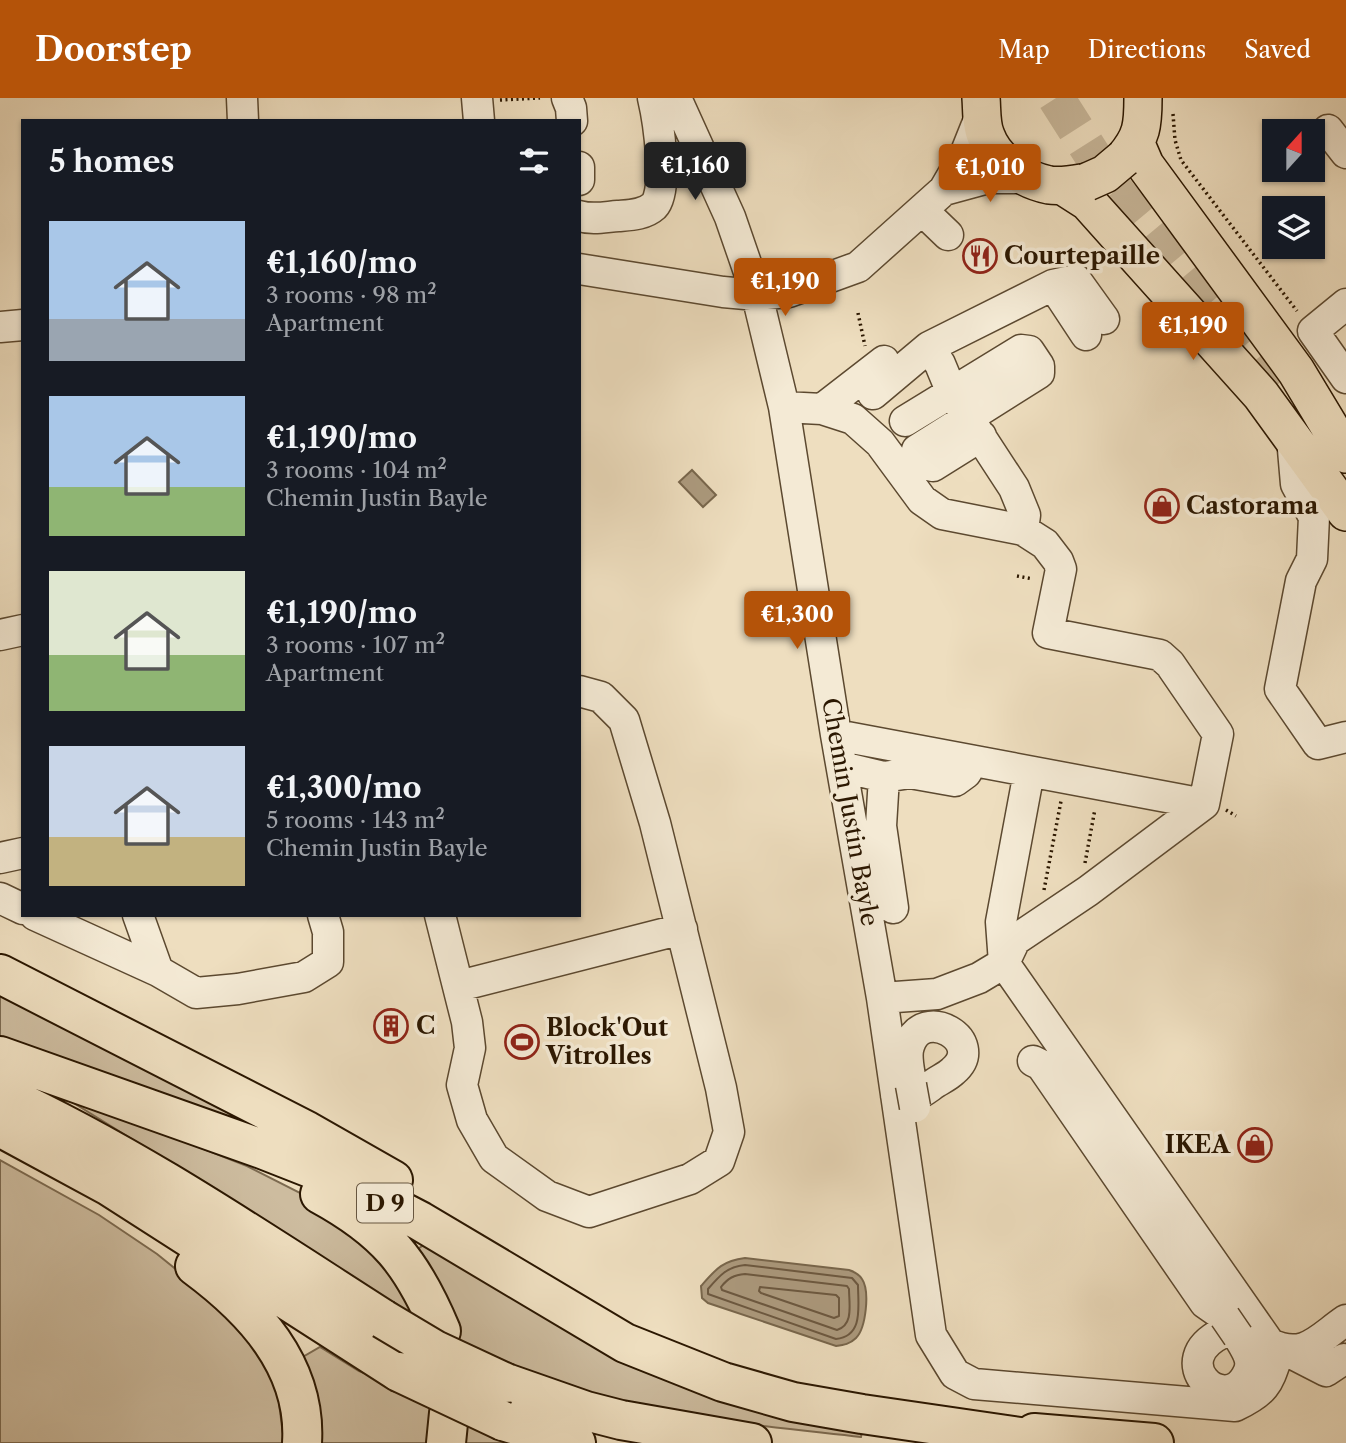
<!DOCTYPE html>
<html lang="en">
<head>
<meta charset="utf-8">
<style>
	:root { --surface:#171b24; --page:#20242c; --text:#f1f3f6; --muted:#9ea1a6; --accent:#b45309 }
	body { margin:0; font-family:"Libre Caslon Text",serif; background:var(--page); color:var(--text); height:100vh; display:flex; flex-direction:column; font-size:26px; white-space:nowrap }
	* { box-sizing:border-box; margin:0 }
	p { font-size:23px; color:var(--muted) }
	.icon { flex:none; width:38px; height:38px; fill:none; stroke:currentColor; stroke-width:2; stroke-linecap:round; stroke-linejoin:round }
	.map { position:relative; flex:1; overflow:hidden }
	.panel { position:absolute; left:21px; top:21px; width:560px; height:798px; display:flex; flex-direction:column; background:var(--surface); border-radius:0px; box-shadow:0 2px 5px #0004 }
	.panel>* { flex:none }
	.needle { width:46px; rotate:21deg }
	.buttons { position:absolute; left:1262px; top:21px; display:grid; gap:14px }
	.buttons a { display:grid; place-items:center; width:63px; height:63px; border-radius:0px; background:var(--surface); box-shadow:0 2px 5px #0004; font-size:35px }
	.price { position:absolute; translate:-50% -60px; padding:0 16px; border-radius:7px; background:var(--accent); color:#fff; font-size:23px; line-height:46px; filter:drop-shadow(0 2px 4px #0008) }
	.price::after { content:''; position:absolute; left:50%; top:42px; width:21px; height:16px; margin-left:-10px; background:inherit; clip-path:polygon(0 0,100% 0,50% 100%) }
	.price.active { background:#222; color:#fff }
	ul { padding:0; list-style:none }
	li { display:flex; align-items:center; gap:21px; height:175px; padding:0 28px }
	li span { display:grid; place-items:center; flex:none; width:196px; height:140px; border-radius:0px; color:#555 }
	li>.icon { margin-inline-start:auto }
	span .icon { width:84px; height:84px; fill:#fffc; stroke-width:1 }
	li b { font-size:30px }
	h2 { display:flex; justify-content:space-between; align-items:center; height:84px; padding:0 28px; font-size:30px }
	header { display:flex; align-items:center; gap:42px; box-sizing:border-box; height:98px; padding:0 35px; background:var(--accent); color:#fff }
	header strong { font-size:33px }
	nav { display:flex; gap:38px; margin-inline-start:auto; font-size:24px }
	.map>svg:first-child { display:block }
	.green { fill:#cdbc9f; stroke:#7c6a50; stroke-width:2 }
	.water { fill:#ac9a7e; stroke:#78664c; stroke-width:2 }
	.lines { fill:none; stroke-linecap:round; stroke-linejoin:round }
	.shore { stroke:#6c5840; stroke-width:2 }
	.major-tunnel { stroke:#c7b699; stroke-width:37; stroke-dasharray:37 18; stroke-linecap:butt }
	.minor-casing { stroke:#5c4930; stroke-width:33 }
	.major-casing { stroke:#2b1701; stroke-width:40 }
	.highway-casing { stroke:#2b1701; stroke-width:42 }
	.path { stroke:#2b1701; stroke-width:3.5; stroke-dasharray:2 3.5; stroke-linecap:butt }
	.minor { stroke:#f4ead5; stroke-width:30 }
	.major { stroke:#eedebf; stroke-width:37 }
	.highway { stroke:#eedebf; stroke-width:38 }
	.minor-bridge-casing { stroke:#5c4930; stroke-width:33; stroke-linecap:butt }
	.major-bridge-casing { stroke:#2b1701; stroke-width:40; stroke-linecap:butt }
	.highway-bridge-casing { stroke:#2b1701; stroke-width:42; stroke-linecap:butt }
	.minor-bridge { stroke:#f4ead5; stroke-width:30 }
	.major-bridge { stroke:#eedebf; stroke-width:37 }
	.highway-bridge { stroke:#eedebf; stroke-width:38 }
	.labels { text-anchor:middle; stroke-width:7; stroke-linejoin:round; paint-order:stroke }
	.shield { fill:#f4ead5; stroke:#675641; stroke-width:2 }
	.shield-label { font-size:23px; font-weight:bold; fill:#2b1701 }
	.poi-label { font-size:24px; font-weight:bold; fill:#2b1701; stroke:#f4ead5; text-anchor:start }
	.street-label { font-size:24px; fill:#2b1701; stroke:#f4ead5 }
</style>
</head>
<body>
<header>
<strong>Doorstep</strong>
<nav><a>Map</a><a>Directions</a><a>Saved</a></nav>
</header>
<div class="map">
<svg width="1346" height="1345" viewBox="0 0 1346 1345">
	<rect width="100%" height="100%" fill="#eedebf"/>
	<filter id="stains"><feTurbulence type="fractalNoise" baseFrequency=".00286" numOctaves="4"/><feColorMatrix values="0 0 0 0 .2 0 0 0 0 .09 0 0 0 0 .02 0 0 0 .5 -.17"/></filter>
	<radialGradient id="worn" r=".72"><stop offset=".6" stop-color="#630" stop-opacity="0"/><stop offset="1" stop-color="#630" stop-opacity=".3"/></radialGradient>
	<!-- green -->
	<path class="green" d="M 0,887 L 380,1083 L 0,940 Z
		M 51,991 L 247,1068 L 320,1105 L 370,1142 L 422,1225 L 269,1126 Z
		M 0,1062 L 99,1117 L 157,1156 L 230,1215 L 262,1254 L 278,1297 L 284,1345 L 0,1345 Z
		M 435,1139 L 862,1334 L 861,1339 C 766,1328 654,1319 563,1288 C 528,1276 494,1260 459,1246 L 440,1189 L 415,1153 Z
		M 320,1249 L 359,1273 L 401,1289 L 438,1308 L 432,1345 L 315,1345 L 301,1260 Z
		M 464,1320 L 530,1345 L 460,1345 Z"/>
	<!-- water -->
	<path class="water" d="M 692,372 L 716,397 L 703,409 L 679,384 Z
		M 745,1160 L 849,1172 C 855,1174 859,1176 862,1181 C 870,1193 866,1230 856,1240 C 850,1246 844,1247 836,1248 L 708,1205 L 702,1200 L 701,1188 C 716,1171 722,1163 745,1160 Z"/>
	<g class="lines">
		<!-- shore -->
		<path class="shore" d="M 745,1167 L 852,1180 L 858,1187 C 858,1208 864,1238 836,1241 L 708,1196 L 708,1191 C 720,1177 727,1169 745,1167 Z
			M 745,1176 L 847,1188 L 849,1191 C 849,1206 854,1227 837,1232 L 722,1192 L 721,1189 C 728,1180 734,1177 745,1176 Z
			M 760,1189 L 836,1197 L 839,1200 L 839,1218 L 834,1220 L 761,1195 L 759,1193 Z"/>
		<!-- major-tunnel -->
		<path class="major-tunnel" d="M 1056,0 L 1114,91 L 1277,287"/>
		<!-- minor casing -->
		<g class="minor-casing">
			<path id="minor" d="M 242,0 L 243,23
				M 477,0 L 479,23
				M 567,0 L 571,10 L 572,23
				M 676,0 L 730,119 L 757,197 L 784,309 L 836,637 L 882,900 L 931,1237 L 955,1276 L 974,1286 L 1235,1308 C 1269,1292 1268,1284 1280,1250
				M 1328,32 L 1346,55
				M 579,69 L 579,82
				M 944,92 L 988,80 L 1029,80
				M 922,112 L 948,137
				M 579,118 C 592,122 605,119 618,118 C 630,117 644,117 654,108 C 669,93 658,21 653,0
				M 579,171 L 723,194 L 757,197 L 789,194 L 858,169 L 944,92 L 966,54 L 982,14
				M 1053,187 L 1086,237
				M 1346,206 L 1313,233 L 1346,280
				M 0,229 L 23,227
				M 873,296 L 929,249
				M 784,309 L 822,311 L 853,321 L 880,345 L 922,402 L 942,416 L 1023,432 L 1045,446 L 1058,463 L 1061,471 L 1048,535 L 1160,557 L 1170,566 L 1218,636 L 1204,706 L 1088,793 L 1015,842 L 1004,865
				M 822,311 L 884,263
				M 905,323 L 1021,252 L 1029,253 L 1039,268 L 1039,275 L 917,352 L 924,366 L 933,368 L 981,338
				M 1292,340 L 1296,386 L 1314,419 L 1312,461 L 1301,483 L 1280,591 L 1318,646 L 1346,639
				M 1023,432 L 1025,417 L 1014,390 L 952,295 L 940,266 L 929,249 L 1053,187 L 1076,182 L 1104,221
				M 0,537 L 23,532
				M 836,637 L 1204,706
				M 842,669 L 884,679 L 881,728 L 893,810
				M 884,679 L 910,675 L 955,683 L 966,675 L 973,663
				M 0,760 L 23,755
				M 0,800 L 23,811
				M 35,817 L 158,873
				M 138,817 L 158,873 L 196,895 L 238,891 L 304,879 L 328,864 L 328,834 L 323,817
				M 440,817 L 467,924 L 470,950 L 462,987 L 472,1022 L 494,1060 L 547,1098 L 589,1114 L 690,1081 L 719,1063 L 729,1034 L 721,990 L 655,725 L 624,622 L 601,599 L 579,593
				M 1004,865 L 1001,824 L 1029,674
				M 459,888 L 682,831
				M 882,900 L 937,896 L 979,880 L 1004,865 L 1270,1246 C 1305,1262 1318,1241 1346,1222
				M 1033,963 L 1041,967 L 1205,1205 L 1225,1219
				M 896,997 C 912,1004 922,994 935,985 C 941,981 948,978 953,973 C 988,943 922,905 909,948 C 905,959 910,974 911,986
				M 1238,1238 C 1242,1245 1249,1255 1250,1263 C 1251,1269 1249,1274 1246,1279 C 1223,1318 1165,1263 1222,1235 C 1232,1230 1243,1227 1254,1223
				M 1289,1254 L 1326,1273 L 1344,1261"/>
		</g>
		<!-- major casing -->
		<g class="major-casing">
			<path id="major" d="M 981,0 C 982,12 981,27 986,38 C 995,63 1024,82 1049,87 C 1062,89 1075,86 1087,84
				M 1136,46 L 1145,67 L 1296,273 L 1346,356
				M 1124,60 C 1142,39 1143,27 1143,0
				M 1063,88 L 1088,104 L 1261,297 L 1346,414"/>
		</g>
		<!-- highway casing -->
		<g class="highway-casing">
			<path id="highway" d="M 0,876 L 307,1033 L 393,1082
				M 0,958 L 262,1051 L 341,1082 L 420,1123 L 625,1245 L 723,1284 L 793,1304 L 862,1316 L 1061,1345
				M 0,995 C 135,1057 258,1141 383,1221
				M 0,1029 L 109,1088 L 399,1274
				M 320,1096 C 386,1132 412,1164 441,1233
				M 195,1168 C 253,1211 307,1268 302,1345
				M 506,1285 L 586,1313 L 621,1322 L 752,1345
				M 503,1323 L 576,1345
				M 1034,1335 L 1154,1345
				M 446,1345 L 449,1315"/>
		</g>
		<!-- path -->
		<path class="path" d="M 500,2 L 540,0
			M 1173,16 L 1175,42 L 1181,62 L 1297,213
			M 858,215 L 865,248
			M 1017,478 L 1033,481
			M 1226,712 L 1236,718
			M 1085,765 L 1095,711
			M 1044,792 L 1061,703"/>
		<!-- minor -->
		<use href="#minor" class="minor"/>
		<!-- major -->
		<use href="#major" class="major"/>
		<!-- highway -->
		<use href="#highway" class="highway"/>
		<!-- minor-bridge casing -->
		<g class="minor-bridge-casing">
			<path id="minor-bridge" d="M 911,987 L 915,1009
				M 1225,1219 L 1238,1238"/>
		</g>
		<!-- major-bridge casing -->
		<g class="major-bridge-casing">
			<path id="major-bridge" d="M 1087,84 L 1105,76 L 1124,60"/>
		</g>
		<!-- highway-bridge casing -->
		<g class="highway-bridge-casing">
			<path id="highway-bridge" d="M 383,1221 L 435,1252 L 506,1285
				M 399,1274 L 503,1323"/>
		</g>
		<!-- minor-bridge -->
		<use href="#minor-bridge" class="minor-bridge"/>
		<!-- major-bridge -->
		<use href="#major-bridge" class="major-bridge"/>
		<!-- highway-bridge -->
		<use href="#highway-bridge" class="highway-bridge"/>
	</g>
	<!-- icons -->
	<defs>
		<g id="restaurant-ring" transform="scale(1.75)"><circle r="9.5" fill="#f4ead5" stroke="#8f2418" stroke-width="1.5"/><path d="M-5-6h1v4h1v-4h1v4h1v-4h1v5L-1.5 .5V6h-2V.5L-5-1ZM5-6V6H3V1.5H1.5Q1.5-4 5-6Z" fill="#8f2418"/></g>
		<g id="shop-ring" transform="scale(1.75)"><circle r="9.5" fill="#f4ead5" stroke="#8f2418" stroke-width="1.5"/><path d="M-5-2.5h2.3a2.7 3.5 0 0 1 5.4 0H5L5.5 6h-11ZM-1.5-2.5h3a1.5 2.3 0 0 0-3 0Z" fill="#8f2418"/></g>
		<g id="building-ring" transform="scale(1.75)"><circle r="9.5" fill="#f4ead5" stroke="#8f2418" stroke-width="1.5"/><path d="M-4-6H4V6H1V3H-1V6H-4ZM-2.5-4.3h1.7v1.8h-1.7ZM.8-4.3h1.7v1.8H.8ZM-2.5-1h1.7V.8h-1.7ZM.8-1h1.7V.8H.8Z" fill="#8f2418"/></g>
		<g id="stadium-ring" transform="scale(1.75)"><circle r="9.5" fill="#f4ead5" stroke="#8f2418" stroke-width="1.5"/><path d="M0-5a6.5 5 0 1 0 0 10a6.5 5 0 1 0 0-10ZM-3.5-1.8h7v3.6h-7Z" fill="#8f2418"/></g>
	</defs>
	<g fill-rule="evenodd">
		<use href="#restaurant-ring" x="980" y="158"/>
		<use href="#shop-ring" x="1162" y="408"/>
		<use href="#building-ring" x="391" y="928"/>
		<use href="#stadium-ring" x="522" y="944"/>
		<use href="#shop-ring" x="1255" y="1047"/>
	</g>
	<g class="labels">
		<!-- shield labels -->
		<rect class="shield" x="357" y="1085.5" width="56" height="39" rx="5"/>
		<g class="shield-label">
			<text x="385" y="1113">D 9</text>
		</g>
		<!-- poi labels -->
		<g class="poi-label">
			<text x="1004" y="166">Courtepaille</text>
			<text x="1186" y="416">Castorama</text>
			<text x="416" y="936">C</text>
			<text x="546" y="938">Block'Out<tspan x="546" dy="28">Vitrolles</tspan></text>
			<text x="1230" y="1055" text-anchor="end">IKEA</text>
		</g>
		<!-- street labels -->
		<g class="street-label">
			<text transform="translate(850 714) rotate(80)" y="8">Chemin Justin Bayle</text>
		</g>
	</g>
	<rect width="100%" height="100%" filter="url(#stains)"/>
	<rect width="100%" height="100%" fill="url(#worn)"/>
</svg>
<div class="buttons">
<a><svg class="needle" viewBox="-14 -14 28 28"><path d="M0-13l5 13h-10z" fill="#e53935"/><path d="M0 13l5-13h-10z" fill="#9ea1a6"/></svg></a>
<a><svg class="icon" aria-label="layers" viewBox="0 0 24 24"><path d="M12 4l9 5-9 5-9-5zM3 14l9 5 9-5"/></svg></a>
</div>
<b class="price active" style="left:695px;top:104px">€1,160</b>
<b class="price" style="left:990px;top:106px">€1,010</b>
<b class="price" style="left:785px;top:220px">€1,190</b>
<b class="price" style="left:1193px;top:264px">€1,190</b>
<b class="price" style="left:797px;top:553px">€1,300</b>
<section class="panel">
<h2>5 homes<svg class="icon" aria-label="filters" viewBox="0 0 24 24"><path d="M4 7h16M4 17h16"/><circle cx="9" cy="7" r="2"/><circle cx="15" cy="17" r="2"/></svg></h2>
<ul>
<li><span style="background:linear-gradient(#a9c7e8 70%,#9aa5b1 0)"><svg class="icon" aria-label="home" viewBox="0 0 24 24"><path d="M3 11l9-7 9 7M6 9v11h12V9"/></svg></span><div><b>€1,160/mo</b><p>3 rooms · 98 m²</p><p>Apartment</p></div></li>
<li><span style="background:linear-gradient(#a9c7e8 65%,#8fb573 0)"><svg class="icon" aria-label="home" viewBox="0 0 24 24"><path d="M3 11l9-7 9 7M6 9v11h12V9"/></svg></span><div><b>€1,190/mo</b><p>3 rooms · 104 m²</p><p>Chemin Justin Bayle</p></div></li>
<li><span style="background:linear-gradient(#dfe7d0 60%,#8fb573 0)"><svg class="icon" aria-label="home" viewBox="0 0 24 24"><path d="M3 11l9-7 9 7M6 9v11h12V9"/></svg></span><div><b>€1,190/mo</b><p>3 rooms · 107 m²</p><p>Apartment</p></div></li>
<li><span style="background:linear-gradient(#c9d6e8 65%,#c2b280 0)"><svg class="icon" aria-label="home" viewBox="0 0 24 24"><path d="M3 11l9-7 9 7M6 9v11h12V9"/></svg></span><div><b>€1,300/mo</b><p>5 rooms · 143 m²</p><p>Chemin Justin Bayle</p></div></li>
</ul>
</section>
</div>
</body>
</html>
